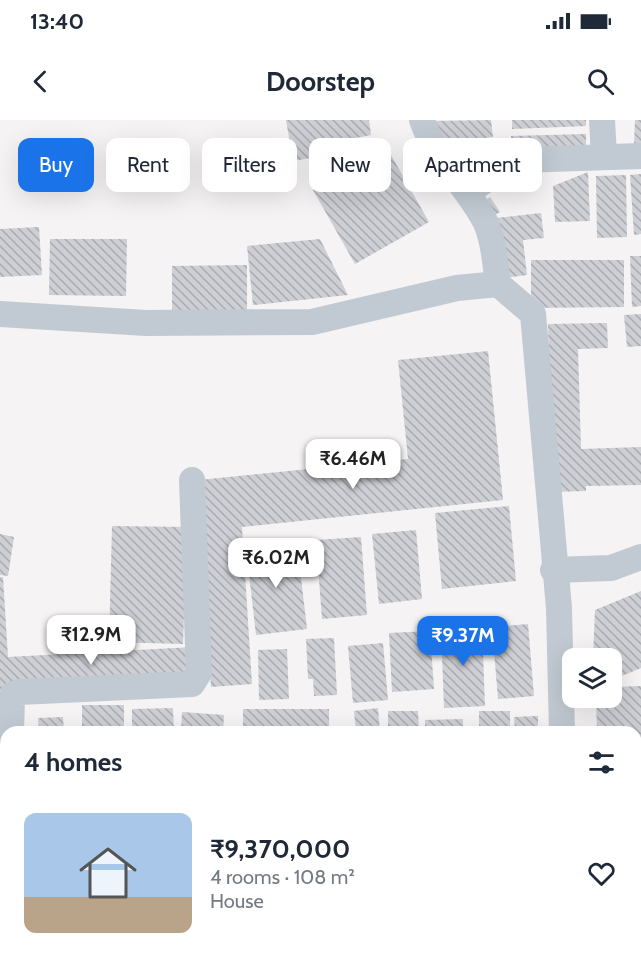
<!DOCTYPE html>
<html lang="en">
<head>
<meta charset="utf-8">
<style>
	:root { --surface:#fff; --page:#f6f6f7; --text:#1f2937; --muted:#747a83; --accent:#1a73e8 }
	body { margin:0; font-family:Cabin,sans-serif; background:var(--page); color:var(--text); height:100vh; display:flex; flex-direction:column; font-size:22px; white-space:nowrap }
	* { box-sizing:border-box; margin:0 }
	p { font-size:20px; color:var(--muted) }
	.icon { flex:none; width:33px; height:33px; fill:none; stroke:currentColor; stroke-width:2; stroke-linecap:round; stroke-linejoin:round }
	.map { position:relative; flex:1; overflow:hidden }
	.details { position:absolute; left:0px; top:606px; width:642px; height:236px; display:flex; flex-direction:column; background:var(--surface); border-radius:18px 18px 0 0; box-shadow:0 6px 24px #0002 }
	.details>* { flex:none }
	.top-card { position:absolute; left:18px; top:18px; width:606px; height:54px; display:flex; gap:12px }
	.buttons { position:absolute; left:562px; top:528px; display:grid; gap:12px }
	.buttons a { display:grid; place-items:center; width:60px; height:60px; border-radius:12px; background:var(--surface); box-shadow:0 6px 24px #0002; font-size:30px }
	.price { position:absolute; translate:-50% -51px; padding:0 14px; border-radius:12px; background:#fff; color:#222; font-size:20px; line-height:39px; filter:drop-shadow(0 2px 3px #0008) }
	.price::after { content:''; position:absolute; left:50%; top:36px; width:18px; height:14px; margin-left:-9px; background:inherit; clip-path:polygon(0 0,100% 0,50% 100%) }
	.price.selected { background:var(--accent); color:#fff }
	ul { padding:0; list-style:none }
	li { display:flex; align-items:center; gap:18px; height:150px; padding:0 24px }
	li span { display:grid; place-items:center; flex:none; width:168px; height:120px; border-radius:12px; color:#555 }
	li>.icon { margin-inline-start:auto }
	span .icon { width:72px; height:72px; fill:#fffc; stroke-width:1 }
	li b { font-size:26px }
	h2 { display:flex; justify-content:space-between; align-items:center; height:72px; padding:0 24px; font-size:26px }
	.tag { padding:0 21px; border-radius:12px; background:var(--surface); box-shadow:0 6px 24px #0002; font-size:21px; line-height:54px }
	.tag.selected { background:var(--accent); color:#fff }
	.status { display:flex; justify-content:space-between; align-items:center; height:42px; padding:0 30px; background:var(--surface); direction:ltr }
	.status svg { height:16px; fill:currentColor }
	header { display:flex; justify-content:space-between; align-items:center; height:78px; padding:0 24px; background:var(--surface); font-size:27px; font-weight:800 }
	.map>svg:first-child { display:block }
	.building { fill:url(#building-back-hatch) }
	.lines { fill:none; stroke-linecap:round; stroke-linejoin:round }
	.minor { stroke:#c1cad2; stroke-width:26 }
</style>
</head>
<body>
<div class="status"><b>13:40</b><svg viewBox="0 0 49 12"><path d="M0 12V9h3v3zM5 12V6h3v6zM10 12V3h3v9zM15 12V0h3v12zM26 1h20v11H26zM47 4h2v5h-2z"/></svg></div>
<header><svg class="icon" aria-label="back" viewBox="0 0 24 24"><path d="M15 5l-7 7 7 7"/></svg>Doorstep<svg class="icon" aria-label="search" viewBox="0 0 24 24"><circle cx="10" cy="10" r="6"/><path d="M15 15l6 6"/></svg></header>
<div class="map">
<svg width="641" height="841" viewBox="0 0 641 841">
	<defs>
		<pattern id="building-back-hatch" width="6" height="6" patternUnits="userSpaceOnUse" patternTransform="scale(1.5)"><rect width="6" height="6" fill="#cdcfd5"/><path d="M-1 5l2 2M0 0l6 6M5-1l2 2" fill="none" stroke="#a8abb0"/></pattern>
	</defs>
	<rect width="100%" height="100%" fill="#f5f3f3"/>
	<!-- building -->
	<path class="building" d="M 286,0 L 369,0 L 371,15 L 350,19 L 351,23 L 339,25 L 340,33 L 293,41 Z
		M 491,0 L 493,17 L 437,24 L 433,1 Z
		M 512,0 L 586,0 L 586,6 L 512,9 Z
		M 635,0 L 641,0 L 641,25 L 634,25 Z
		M 586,14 L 586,28 L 512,31 L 511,16 Z
		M 387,28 L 429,102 L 355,144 L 313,70 Z
		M 470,29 L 483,56 L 465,65 L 452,37 Z
		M 588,52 L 590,101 L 555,102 L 553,66 Z
		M 641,54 L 641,114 L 634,115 L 630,55 Z
		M 626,55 L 627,117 L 597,118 L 596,56 Z
		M 490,77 L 500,92 L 487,99 L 478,85 Z
		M 541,93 L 544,118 L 523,120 L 527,155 L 503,158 L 496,98 Z
		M 39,107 L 42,155 L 0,157 L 0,109 Z
		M 50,119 L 127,119 L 126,176 L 49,175 Z
		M 320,119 L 348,175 L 253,185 L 247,126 Z
		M 630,136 L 641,136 L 641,186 L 632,187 Z
		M 531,140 L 624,140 L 624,187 L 531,188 Z
		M 247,145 L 247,190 L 172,191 L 172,146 Z
		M 641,194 L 641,226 L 627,227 L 624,195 Z
		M 607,203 L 608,228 L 578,229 L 581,329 L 641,327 L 641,365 L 586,366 L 586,371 L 552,372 L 548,204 Z
		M 488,231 L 503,380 L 242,407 L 252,564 L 211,567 L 199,360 L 408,339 L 398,240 Z
		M 509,386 L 516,461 L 442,469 L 435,393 Z
		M 112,406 L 187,407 L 183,524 L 109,522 Z
		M 416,410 L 422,479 L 379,484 L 372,414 Z
		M 0,414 L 14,417 L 8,456 L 0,455 Z
		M 361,417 L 367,495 L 322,499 L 316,420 Z
		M 297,423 L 307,509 L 256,515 L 246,428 Z
		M 0,457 L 3,457 L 8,537 L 193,527 L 195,560 L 0,571 Z
		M 641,471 L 641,548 L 612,560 L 612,538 L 593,538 L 595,490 Z
		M 528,504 L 534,576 L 498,579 L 492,507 Z
		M 482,506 L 485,586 L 444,588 L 441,507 Z
		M 430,511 L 434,569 L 392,572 L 389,513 Z
		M 334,518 L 337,575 L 314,576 L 313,559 L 308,559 L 306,519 Z
		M 383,523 L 388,580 L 353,583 L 348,526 Z
		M 287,529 L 289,579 L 259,580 L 258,530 Z
		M 641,566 L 641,651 L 636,651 L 636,612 L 597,612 L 596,578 L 612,578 L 612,567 Z
		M 82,585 L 124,585 L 124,612 L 82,612 Z
		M 173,588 L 174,612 L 132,612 L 132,589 Z
		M 378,588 L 380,612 L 356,612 L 354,591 Z
		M 243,589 L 329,589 L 329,612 L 243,612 Z
		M 388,591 L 418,591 L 419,612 L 388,612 Z
		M 479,591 L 510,591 L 510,612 L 479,612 Z
		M 182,592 L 224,595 L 223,612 L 181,612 Z
		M 0,593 L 3,593 L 5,646 L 0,646 Z
		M 538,596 L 538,612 L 515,612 L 514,597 Z
		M 63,597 L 64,612 L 39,612 L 38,598 Z
		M 463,599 L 463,612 L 425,612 L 425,600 Z
		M 0,689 L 6,689 L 6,746 L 0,746 Z
		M 641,692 L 641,725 L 636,725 L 636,693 Z
		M 641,730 L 641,801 L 636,802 L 636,731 Z
		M 0,763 L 6,763 L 6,820 L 0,820 Z
		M 636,833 L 641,833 L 641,841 L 613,841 L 612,838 Z
		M 163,836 L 225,836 L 225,841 L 163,841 Z
		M 236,836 L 316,836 L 316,841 L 236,841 Z
		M 332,836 L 364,836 L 364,841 L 332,841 Z
		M 370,836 L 417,836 L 417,841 L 371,841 Z
		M 459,836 L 502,836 L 502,841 L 459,841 Z
		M 510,836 L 544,836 L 544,841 L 510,841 Z"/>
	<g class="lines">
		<!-- minor -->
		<path class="minor" d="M 422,0 C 435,39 466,65 485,101 C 494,120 495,144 498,164
			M 602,0 L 604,36
			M 467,73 L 505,47 L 520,40 L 641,36
			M 0,194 L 146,203 L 312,202 L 457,168 L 498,164 L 533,194 L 559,488 L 562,612
			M 553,450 L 611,448 L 641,437
			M 11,612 L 12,578 L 13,574 L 19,572 L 192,564 L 199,553 L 192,360
			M 636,653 L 641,653
			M 0,664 L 6,663
			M 636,820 L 641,820
			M 569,836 L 569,841
			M 33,841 L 142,838
			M 450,841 L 450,836"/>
	</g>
</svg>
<div class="buttons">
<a><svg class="icon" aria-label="layers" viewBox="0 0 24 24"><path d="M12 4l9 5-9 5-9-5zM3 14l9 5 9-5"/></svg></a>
</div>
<b class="price" style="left:353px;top:370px">₹6.46M</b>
<b class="price" style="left:276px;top:469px">₹6.02M</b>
<b class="price" style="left:91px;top:546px">₹12.9M</b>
<b class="price selected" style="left:463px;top:547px">₹9.37M</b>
<div class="top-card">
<a class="tag selected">Buy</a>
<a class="tag">Rent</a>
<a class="tag">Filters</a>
<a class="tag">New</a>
<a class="tag">Apartment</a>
</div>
<section class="details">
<h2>4 homes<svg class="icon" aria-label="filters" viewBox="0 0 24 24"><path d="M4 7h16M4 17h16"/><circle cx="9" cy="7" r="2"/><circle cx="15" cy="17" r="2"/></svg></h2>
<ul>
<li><span style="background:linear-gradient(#a9c7e8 70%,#b9a48a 0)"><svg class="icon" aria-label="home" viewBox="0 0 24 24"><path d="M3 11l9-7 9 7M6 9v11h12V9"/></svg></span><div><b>₹9,370,000</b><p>4 rooms · 108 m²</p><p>House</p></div><svg class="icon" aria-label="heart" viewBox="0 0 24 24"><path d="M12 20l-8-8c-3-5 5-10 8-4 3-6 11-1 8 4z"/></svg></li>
</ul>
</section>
</div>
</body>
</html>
